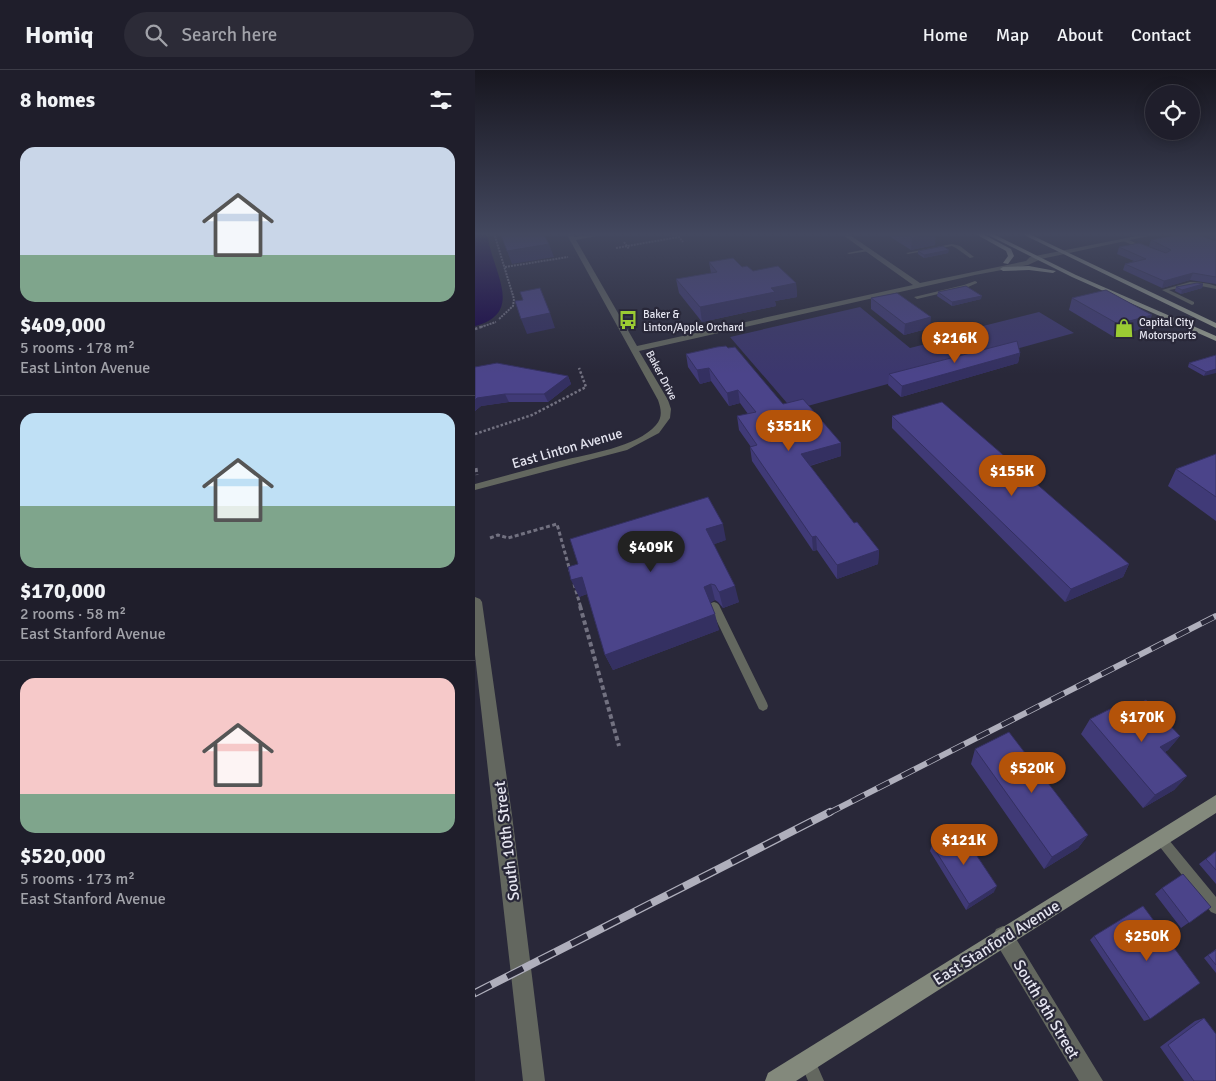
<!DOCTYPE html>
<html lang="en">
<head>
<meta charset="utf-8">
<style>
	:root { --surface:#1f1e2b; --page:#2c2b37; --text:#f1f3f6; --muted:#a1a2a9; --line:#3c3c47; --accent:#b45309 }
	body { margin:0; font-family:Signika,sans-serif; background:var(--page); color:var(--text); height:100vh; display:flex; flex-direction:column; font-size:19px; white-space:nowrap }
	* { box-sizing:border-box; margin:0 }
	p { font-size:16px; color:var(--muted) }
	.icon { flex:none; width:28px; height:28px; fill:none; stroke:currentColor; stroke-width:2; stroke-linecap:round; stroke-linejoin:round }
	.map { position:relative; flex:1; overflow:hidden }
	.panel { display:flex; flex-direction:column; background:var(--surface); width:475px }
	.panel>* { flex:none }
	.controls { position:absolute; left:670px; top:15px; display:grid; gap:10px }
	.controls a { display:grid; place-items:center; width:55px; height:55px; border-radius:50%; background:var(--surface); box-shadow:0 2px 12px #0003,0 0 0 1px var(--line); font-size:25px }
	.price { position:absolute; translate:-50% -42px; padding:0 11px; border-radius:18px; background:var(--accent); color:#fff; font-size:16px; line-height:32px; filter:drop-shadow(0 1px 2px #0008) }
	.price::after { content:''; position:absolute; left:50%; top:30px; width:15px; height:11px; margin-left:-8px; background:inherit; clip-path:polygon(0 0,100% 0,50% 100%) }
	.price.active { background:#222; color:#fff }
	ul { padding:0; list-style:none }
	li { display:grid; align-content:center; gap:10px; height:265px; padding:0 20px }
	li+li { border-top:1px solid var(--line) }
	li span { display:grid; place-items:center; height:155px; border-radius:15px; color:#555 }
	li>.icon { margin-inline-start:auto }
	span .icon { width:90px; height:90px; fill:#fffc; stroke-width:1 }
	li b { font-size:21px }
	h2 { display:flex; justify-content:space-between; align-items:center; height:60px; padding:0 20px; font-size:21px }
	header { display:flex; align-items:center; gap:30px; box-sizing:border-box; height:70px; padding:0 25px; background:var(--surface); border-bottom:1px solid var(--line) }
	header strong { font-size:24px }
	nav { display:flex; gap:28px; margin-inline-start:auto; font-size:18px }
	.search { width:350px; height:45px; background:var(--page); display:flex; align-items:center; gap:12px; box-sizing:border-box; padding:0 18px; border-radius:28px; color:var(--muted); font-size:19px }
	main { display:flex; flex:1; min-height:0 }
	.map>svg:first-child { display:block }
	.green { fill:#3c376e }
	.water { fill:#160246 }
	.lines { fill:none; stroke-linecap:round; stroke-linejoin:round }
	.path-far3 { stroke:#727180; stroke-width:2; stroke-dasharray:2 1; stroke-linecap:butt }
	.path-far2 { stroke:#727180; stroke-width:2.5; stroke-dasharray:2.5 2; stroke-linecap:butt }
	.path-far1 { stroke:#727180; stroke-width:3; stroke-dasharray:4 2.5; stroke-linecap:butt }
	.path { stroke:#727180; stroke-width:4; stroke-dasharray:4.5 3; stroke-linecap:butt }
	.lane { fill:#63675f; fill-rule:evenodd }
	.street { fill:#63675f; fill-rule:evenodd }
	.secondary { fill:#83897c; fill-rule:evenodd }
	.primary { fill:#9ca392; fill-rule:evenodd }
	.rail-far1-casing { stroke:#afafbc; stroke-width:6 }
	.rail-casing { stroke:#afafbc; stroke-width:8 }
	.rail-far1 { stroke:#292839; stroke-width:4.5; stroke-dasharray:14; stroke-linecap:butt }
	.rail { stroke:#292839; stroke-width:5.5; stroke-dasharray:18; stroke-linecap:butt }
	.wall { fill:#403a77 }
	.shaded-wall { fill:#343061 }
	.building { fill:#4b448a; stroke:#343061 }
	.labels { text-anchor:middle; stroke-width:4.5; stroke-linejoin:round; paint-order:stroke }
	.far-poi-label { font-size:11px; fill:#e5e5f0; stroke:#292839; text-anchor:start }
	.far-street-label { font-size:11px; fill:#e5e5f0; stroke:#292839 }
	.street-label { font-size:14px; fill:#e5e5f0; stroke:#292839 }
	.near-street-label { font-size:16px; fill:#e5e5f0; stroke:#292839 }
</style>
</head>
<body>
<header>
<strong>Homiq</strong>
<div class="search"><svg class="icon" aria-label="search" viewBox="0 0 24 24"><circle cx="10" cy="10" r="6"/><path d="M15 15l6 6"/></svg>Search here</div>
<nav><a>Home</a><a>Map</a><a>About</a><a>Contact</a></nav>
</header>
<main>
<section class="panel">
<h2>8 homes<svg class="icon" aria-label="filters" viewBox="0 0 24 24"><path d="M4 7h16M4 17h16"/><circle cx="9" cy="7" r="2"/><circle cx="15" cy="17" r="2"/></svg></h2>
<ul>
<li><span style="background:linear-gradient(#c9d6e8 70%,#7fa58c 0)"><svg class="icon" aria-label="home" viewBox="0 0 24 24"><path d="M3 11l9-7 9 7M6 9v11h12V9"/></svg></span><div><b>$409,000</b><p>5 rooms · 178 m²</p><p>East Linton Avenue</p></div></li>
<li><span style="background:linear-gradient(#bfe0f5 60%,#7fa58c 0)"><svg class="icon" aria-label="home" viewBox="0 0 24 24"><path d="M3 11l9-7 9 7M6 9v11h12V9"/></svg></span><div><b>$170,000</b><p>2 rooms · 58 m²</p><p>East Stanford Avenue</p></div></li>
<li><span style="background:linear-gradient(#f6c9c9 75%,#7fa58c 0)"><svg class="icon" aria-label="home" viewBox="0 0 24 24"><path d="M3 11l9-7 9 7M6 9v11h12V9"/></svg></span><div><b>$520,000</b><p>5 rooms · 173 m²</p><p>East Stanford Avenue</p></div></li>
</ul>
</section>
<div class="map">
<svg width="741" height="1011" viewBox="0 0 741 1011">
	<rect width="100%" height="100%" fill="#292839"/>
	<!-- green -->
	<path class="green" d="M 385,237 L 435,278 L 498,262 L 496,259 L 564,242 L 599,263 L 318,340 L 255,267 Z"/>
	<!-- water -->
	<path class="water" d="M 0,163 L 10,163 L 13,168 C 18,202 50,243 0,256 Z"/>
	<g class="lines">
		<!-- path-far3 -->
		<path class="path-far3" d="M 19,163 L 39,229 L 38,236 L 24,249
			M 149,172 L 154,179
			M 141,178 L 204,167 L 208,172
			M 30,197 L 93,187
			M 6,257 L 21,252"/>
		<!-- path-far2 -->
		<path class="path-far2" d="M 0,259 L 9,256
			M 0,364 L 57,345 L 111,317 L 104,298"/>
		<!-- path-far1 -->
		<path class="path-far1" d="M 1,398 L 2,405
			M 15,468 L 23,465 L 33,468 L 82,454 L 95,501
			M 99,514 L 106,538"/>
		<!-- path -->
		<path class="path" d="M 105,536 L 144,676"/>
		<!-- lane -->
		<path class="lane" d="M 648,169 L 652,169 L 671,178 L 667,179 L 648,171 Z
			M 477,174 L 485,176 L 499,187 L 495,188 L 481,178 L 477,176 L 433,184 L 431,183 Z
			M 392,179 L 394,181 L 374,184 L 372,183 Z
			M 500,211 L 502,212 L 502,213 L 493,217 L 442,229 L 439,227 L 489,215 Z
			M 715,212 C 724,212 732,213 741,216 L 741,219 L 721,215 L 694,220 L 719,232 L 719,234 L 717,235 L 687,220 Z
			M 239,532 L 242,533 L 244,535 L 292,633 L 293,636 L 292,639 L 288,641 L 284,639 L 234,535 L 236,533 Z
			M 685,762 L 689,764 L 741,827 L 741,844 L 736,842 L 681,772 L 679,768 L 681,764 Z
			M 333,983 L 338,986 L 349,1011 L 333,1011 L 325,991 L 328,986 Z"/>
		<!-- street -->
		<path class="street" d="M 91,163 L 97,163 L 99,167 L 138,163 L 101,170 L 162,276 L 438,215 L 365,163 L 372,163 L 445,213 L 551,191 L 555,187 L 677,163 L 688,163 L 566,189 L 553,195 L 500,205 L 164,281 L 193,330 L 196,339 L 195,348 L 184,363 L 152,380 L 0,420 L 0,414 C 28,406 57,399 85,391 C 113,384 162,377 181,355 C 188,347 186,339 183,330 Z
			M 0,527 L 5,529 L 7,532 L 37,745 L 70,1011 L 48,1011 L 0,585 Z
			M 528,856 L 535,859 L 628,1011 L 604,1011 L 521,873 L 518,866 L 521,859 Z"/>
		<!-- secondary -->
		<path class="secondary" d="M 741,725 L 741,743 L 321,1011 L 290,1011 L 293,1003 Z"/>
		<!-- primary -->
		<path class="primary" d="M 499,163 L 506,163 L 536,179 L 539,186 L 533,194 L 528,193 L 533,186 L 531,181 Z
			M 509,163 L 516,163 L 601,205 L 741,266 L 741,271 L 597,207 Z
			M 545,163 L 552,163 L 741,253 L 741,258 Z
			M 554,196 L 581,201 L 578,203 L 554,200 L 528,201 L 525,199 L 528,197 Z"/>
		<!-- rail-far1 casing -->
		<g class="rail-far1-casing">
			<path id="rail-far1" d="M 352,744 L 741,546"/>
		</g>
		<!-- rail casing -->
		<g class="rail-casing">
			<path id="rail" d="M 0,923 L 355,742"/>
		</g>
		<!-- rail-far1 -->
		<use href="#rail-far1" class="rail-far1"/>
		<!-- rail -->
		<use href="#rail" class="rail"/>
	</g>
	<!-- wall -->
	<path class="wall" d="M 402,163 L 460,163 L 460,175 L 436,180 L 414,166 L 408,167 Z
		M 727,163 L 741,163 L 741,171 L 726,165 Z
		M 676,170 L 741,171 L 741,214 L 715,210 L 687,218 L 648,200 L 650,194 L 659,191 L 642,184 L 644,177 L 674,176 Z
		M 443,181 L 473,183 L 449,188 L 443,184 Z
		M 234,192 L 267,197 L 278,201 L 321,213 L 322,227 L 300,231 L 301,236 L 227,252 L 204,223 L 201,209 L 236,203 Z
		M 728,214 L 727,218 L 706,224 L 700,221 L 701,217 Z
		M 463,222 L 506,229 L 477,236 L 462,226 Z
		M 396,228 L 455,258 L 429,265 L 396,239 Z
		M 597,228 L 672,257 L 639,267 L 594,240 Z
		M 253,278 L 308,334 L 366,373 L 366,386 L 335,396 L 379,453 L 404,480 L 403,494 L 362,509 L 342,480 L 338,481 L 277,391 L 275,377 L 276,377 L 264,360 L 262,346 L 273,344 L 265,333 L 254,336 L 236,311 L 225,314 L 213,297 L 211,284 Z
		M 545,283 L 543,293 L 426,327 L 413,315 L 414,304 Z
		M 741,285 L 729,306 L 713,297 L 714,293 Z
		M 0,297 L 93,306 L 96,314 L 73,332 L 34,332 L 6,336 L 0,341 Z
		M 417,346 L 654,494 L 648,507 L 590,532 L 417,358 Z
		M 741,384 L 741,451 L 693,416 L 701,399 Z
		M 251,470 L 239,474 L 264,532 L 248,538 L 243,532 L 240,530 L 235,532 L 244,560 L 138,600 L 130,585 L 112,524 L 104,527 L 103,494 Z
		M 651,641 L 705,666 L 693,680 L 690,682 L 712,706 L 699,720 L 668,738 L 606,664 L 615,649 Z
		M 500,679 L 613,765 L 603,778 L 569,799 L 496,694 Z
		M 457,775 L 519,822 L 491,840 L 455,781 Z
		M 741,781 L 741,814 L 724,794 Z
		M 687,818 L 736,837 L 706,858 L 680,824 Z
		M 619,866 L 675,949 L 669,951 L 615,870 Z
		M 741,879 L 741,903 L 729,888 Z
		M 729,948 L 741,1011 L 709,1011 L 685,977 L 720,951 Z"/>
	<!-- shaded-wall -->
	<path class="shaded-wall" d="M 408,163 L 414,163 L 414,166 L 408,167 Z
		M 461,163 L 460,175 L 436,180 L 437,168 Z
		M 74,174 L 79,187 L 37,194 L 32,181 Z
		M 474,180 L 473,183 L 449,188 L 449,185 Z
		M 718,203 L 715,210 L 687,218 L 689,211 Z
		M 321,213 L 322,227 L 300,231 L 301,236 L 227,252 L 225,237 L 296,218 Z
		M 728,214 L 727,218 L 706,224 L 707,220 Z
		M 507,226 L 506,229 L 477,236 L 477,232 Z
		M 75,243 L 80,258 L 52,264 L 46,249 Z
		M 677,245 L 672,257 L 639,267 L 643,254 Z
		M 456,247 L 455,258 L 429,265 L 430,254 Z
		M 545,283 L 543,293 L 426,327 L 427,316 Z
		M 234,298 L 236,311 L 225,314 L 222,300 Z
		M 741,299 L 741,303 L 729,306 L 731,302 Z
		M 93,306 L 96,314 L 73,332 L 69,324 Z
		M 263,320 L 265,333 L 254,336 L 252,323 Z
		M 30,324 L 34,332 L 6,336 L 0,341 L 0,330 L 2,328 Z
		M 366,373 L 366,386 L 327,398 L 326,384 Z
		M 248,454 L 251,470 L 234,476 L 231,459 Z
		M 341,466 L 342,480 L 338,481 L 337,467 Z
		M 404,480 L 403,494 L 362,509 L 362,495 Z
		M 654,494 L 648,507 L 590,532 L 596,519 Z
		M 107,507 L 114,523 L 104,527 L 96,510 Z
		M 236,514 L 240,530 L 233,534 L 229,517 Z
		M 260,516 L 264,532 L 248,538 L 244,522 Z
		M 240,544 L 244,560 L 138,600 L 130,585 Z
		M 705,666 L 693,680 L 674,691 L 685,677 Z
		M 712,706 L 699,720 L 668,738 L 680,725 Z
		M 613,765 L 603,778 L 569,799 L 577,787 Z
		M 522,816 L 519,822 L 491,840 L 494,834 Z"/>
	<!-- building -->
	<path class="building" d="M 25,163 L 68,163 L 74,174 L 32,181 Z
		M 429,163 L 461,163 L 437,168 Z
		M 710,163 L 720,163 L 741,171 L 741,207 L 718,203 L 689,211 L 650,194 L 671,189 L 644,177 L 664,173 L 691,183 L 696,180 L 676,170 Z
		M 468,176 L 474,180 L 449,185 L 443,181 Z
		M 258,188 L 267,197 L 272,196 L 278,201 L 303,196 L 321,213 L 296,218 L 300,222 L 225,237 L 201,209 L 242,202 L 234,192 Z
		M 722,213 L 728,214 L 707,220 L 701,217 Z
		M 491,216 L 507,226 L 477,232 L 463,222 Z
		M 65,218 L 75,243 L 46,249 L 40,231 L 48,230 L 45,222 Z
		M 631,220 L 677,245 L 643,254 L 597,228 Z
		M 422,223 L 456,247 L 430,254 L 396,228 Z
		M 542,271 L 545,283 L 427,316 L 414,304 Z
		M 251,276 L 253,278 L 260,277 L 308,334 L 328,329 L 366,373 L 326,384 L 379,453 L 382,452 L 404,480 L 362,495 L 341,466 L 337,467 L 275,377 L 282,375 L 262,346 L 281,342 L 263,320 L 252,323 L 234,298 L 222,300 L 211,284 L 242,277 Z
		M 741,285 L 741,299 L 731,302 L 714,293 Z
		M 22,293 L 93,306 L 69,324 L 30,324 L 2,328 L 0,330 L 0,297 Z
		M 467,332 L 654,494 L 596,519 L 417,346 Z
		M 741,384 L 741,427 L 701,399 Z
		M 233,427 L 248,454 L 231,459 L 260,516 L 244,522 L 240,515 L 236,514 L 229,517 L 240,544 L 130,585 L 107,507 L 96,510 L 93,497 L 103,494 L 95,469 Z
		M 671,630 L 705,666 L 685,677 L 712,706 L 680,725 L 615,649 L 645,634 L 651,641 Z
		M 534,662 L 613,765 L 577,787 L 500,679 Z
		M 484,759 L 522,816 L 494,834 L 457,775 Z
		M 741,781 L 741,800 L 731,789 Z
		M 708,804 L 736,837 L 714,853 L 687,818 Z
		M 668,836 L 725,913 L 675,949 L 619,866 Z
		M 741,880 L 741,895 L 733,885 Z
		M 729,948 L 741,964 L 741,1011 L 719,1011 L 693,975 Z"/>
	<!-- sky -->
	<linearGradient id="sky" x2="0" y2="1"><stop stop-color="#17161f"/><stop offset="0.54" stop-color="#43485f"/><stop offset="1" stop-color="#43485f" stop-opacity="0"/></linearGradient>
	<rect width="741" height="304" fill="url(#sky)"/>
	<!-- icons -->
	<defs>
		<g id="bus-bare" transform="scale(1.5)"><path d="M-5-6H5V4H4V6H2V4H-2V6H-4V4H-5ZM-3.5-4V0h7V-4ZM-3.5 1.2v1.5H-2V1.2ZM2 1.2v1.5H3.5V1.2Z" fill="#9bcb33" stroke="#292839" stroke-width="2.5" paint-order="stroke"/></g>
		<g id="shop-bare" transform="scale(1.5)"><path d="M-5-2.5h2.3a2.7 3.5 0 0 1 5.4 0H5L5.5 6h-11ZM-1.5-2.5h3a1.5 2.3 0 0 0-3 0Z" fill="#9bcb33" stroke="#292839" stroke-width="2.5" paint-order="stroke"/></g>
	</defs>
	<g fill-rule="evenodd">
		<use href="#bus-bare" x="153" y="250"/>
		<use href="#shop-bare" x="649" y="258"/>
	</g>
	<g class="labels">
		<!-- far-poi labels -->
		<g class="far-poi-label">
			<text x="168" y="248">Baker &amp;<tspan x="168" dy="13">Linton/Apple Orchard</tspan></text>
			<text x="664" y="256">Capital City<tspan x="664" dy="13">Motorsports</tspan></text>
		</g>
		<!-- far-street labels -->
		<g class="far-street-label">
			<text transform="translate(187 305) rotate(62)" y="4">Baker Drive</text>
		</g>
		<!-- street labels -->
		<g class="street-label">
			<text transform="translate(92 378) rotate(-16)" y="5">East Linton Avenue</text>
		</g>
		<!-- near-street labels -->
		<g class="near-street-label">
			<text transform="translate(31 771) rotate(-97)" y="6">South 10th Street</text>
			<text transform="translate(521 872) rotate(-32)" y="6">East Stanford Avenue</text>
			<text transform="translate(572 939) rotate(59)" y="6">South 9th Street</text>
		</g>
	</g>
</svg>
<div class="controls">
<a><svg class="icon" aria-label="locate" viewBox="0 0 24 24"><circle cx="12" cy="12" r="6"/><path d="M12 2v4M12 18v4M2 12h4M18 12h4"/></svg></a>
</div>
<b class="price" style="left:480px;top:294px">$216K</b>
<b class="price" style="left:314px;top:382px">$351K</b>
<b class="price" style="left:537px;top:427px">$155K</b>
<b class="price active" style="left:176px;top:503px">$409K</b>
<b class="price" style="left:667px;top:673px">$170K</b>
<b class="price" style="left:557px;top:724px">$520K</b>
<b class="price" style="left:489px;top:796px">$121K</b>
<b class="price" style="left:672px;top:892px">$250K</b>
</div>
</main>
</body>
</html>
